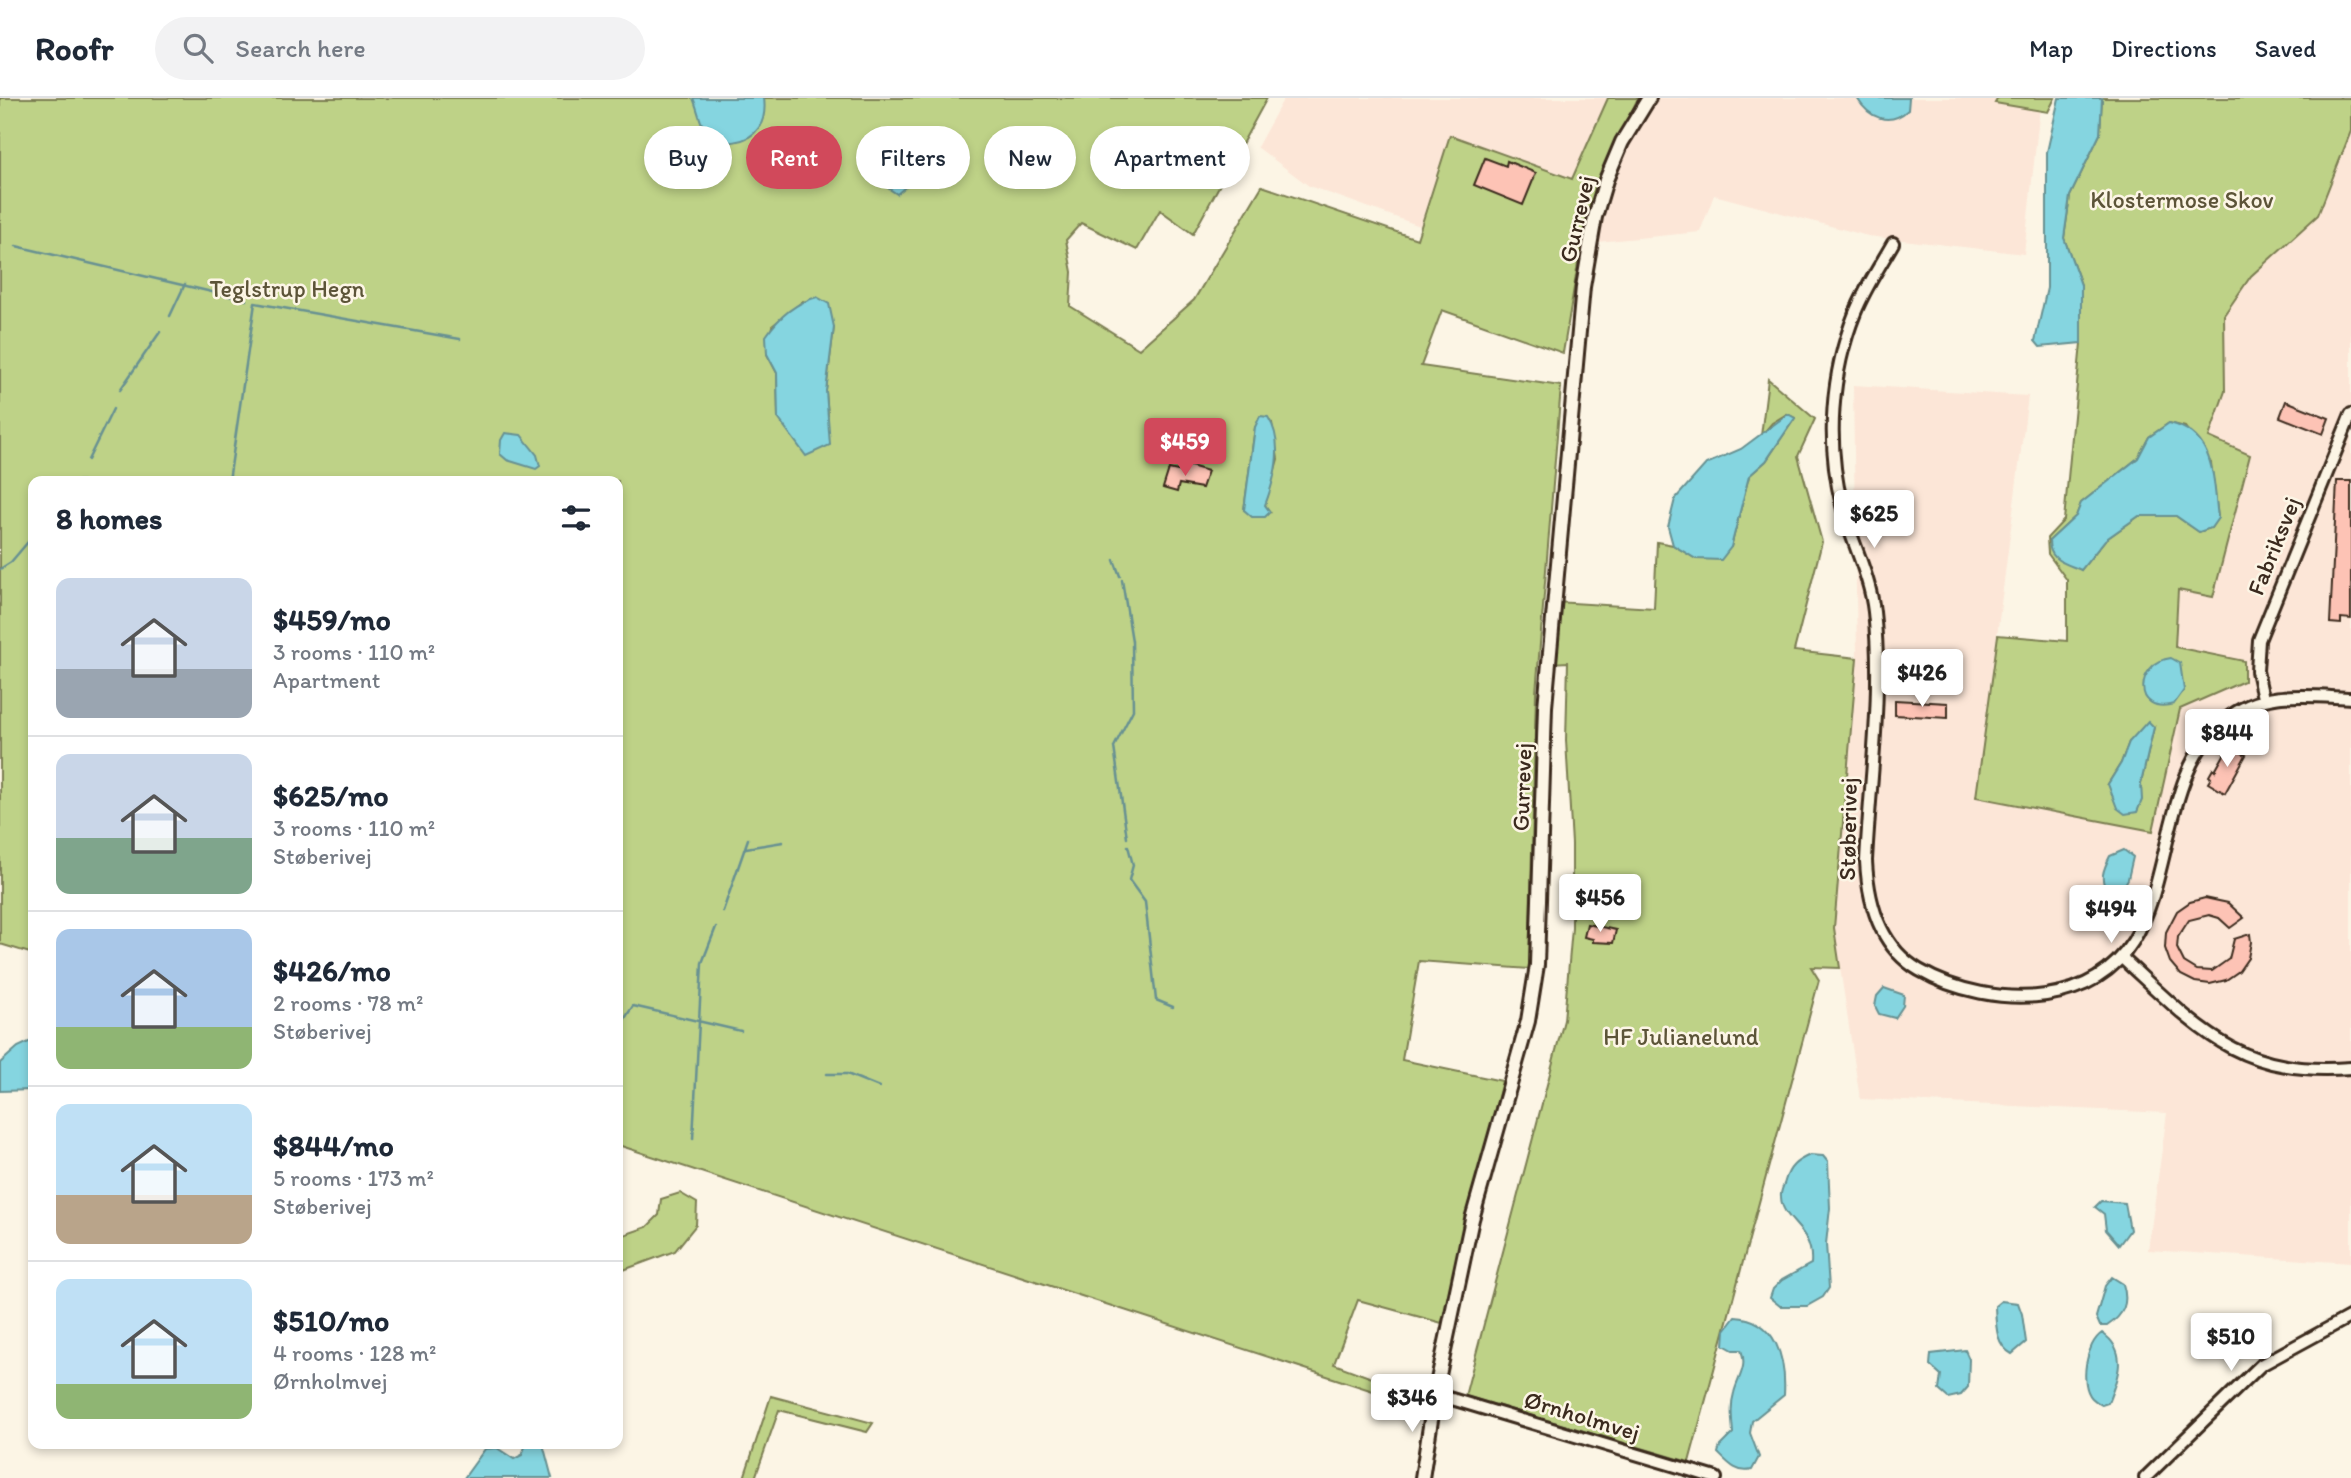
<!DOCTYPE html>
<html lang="en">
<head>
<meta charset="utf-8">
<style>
	:root { --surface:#fff; --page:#f2f2f3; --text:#1f2937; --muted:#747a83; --line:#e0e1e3; --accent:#d1495b }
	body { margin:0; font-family:Itim,sans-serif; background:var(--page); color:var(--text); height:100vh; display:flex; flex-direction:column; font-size:26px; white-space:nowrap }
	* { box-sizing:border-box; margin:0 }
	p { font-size:23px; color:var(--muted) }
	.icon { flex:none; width:38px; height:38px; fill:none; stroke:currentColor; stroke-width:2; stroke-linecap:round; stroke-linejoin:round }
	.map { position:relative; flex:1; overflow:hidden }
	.sheet { position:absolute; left:28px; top:378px; width:595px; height:973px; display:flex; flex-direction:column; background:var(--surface); border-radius:14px; box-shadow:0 4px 10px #0003 }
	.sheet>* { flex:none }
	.hud { position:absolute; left:644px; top:28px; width:665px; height:63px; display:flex; gap:14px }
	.price { position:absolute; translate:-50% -60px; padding:0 16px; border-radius:7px; background:#fff; color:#222; font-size:23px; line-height:46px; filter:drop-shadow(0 2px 4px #0008) }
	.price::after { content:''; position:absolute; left:50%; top:42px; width:21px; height:16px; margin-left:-10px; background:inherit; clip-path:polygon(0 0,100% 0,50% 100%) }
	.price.current { background:var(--accent); color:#fff }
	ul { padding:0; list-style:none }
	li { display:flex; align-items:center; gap:21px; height:175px; padding:0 28px }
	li+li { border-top:2px solid var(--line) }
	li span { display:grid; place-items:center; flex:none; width:196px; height:140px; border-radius:14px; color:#555 }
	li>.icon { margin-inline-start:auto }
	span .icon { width:84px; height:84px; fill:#fffc; stroke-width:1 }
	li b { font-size:30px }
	h2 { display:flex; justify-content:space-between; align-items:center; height:84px; padding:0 28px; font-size:30px }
	.tag { padding:0 24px; border-radius:32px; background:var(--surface); box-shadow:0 4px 10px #0003; font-size:24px; line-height:63px }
	.tag.current { background:var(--accent); color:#fff }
	header { display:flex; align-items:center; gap:42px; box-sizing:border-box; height:98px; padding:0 35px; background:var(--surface); border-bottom:2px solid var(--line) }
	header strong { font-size:33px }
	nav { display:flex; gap:38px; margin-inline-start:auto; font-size:24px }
	.search { width:490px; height:63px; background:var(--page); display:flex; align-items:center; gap:18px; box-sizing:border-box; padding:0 24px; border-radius:38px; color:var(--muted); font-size:26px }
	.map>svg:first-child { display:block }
	.built { fill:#fce6d7 }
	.green { fill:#bed287; stroke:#7c7e52; stroke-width:2; fill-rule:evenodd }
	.water { fill:#85d5e0; stroke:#679192; stroke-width:2 }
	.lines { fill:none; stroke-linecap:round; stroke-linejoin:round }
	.stream { stroke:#679192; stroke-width:2.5 }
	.building { fill:#fdc3b5; stroke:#3b2a1e; stroke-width:2 }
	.minor-casing { stroke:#3b2a1e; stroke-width:16 }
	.tertiary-casing { stroke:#3b2a1e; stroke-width:18 }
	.minor { stroke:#fcf5e5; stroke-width:10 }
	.tertiary { stroke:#fcf5e5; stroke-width:12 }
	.labels { text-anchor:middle; stroke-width:5; stroke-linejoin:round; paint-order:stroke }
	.park-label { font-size:24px; fill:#5c5438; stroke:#fcf5e5 }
	.street-label { font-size:24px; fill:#3b2a1e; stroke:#fcf5e5 }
</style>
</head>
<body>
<header>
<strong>Roofr</strong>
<div class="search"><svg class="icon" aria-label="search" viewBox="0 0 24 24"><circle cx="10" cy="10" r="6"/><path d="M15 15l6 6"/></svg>Search here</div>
<nav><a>Map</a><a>Directions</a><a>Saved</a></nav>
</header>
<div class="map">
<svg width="2351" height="1380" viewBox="0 0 2351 1380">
	<rect width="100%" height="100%" fill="#fcf5e5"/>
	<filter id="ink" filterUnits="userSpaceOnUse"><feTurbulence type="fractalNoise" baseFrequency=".0143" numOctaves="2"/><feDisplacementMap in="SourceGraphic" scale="14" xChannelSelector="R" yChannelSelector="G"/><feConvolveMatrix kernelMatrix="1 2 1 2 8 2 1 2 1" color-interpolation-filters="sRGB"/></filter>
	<g filter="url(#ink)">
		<!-- built -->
		<path class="built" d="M 1284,0 L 1608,0 L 1573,81 L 1450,37 L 1420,128 L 1309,88 L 1257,49 Z
			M 1638,0 L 2041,0 L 2024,156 L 1868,138 L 1714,97 L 1700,134 L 1597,144 L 1595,94 Z
			M 2351,33 L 2351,1165 L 2148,1152 L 2167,1015 L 1860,1001 L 1834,830 L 1857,560 L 1853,287 L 2028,298 L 1976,699 L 2153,733 L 2180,611 L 2243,563 L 2175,549 L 2178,492 L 2213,498 L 2250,358 L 2209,339 L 2225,293 L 2224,217 L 2251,178 L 2318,117 Z"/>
		<!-- green -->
		<path class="green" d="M 0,0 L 1267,0 L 1193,136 L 1160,112 L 1137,152 L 1081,125 L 1066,142 L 1072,174 L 1070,208 L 1139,251 L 1194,202 L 1262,88 L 1417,141 L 1450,37 L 1572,81 L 1608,0 L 1638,0 L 1595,94 L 1578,166 L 1563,255 L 1442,212 L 1421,268 L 1561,288 L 1536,595 L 1529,871 L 1419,863 L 1402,962 L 1502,983 L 1442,1225 L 1358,1202 L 1334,1266 L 1423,1299 L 1422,1309 L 618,1047 L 618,383 L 33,383 L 33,856 L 0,846 ZM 803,203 L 834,229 L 826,293 L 828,317 L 778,320 L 777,275 L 767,256 L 772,228 ZM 1272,325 L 1278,361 L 1265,407 L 1270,414 L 1244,412 L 1255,329 Z
			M 1998,0 L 2055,0 L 2048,14 L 1995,5 Z
			M 2102,0 L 2351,0 L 2351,33 L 2318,117 L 2251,178 L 2224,217 L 2225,293 L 2209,339 L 2250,357 L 2213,499 L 2178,492 L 2175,549 L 2244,563 L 2244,583 L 2180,611 L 2153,733 L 1976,699 L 1998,537 L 2067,543 L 2067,482 L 2048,456 L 2047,440 L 2064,422 L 2081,245 L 2081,187 L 2064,140 L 2070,98 L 2100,36 ZM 2169,325 L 2185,329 L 2211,365 L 2218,419 L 2211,430 L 2199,434 L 2176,418 L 2139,418 L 2105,442 L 2081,472 L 2049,443 L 2076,418 L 2081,405 L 2138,360 L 2149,339 ZM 2154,629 L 2141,685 L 2108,686 L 2121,665 L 2129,644 Z
			M 1768,281 L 1815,321 L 1798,358 L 1822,444 L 1794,553 L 1857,560 L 1834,830 L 1840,870 L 1811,869 L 1819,882 L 1689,1364 L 1465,1298 L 1564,922 L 1572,830 L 1572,746 L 1566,642 L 1568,564 L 1551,565 L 1556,504 L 1654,510 L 1657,444 L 1673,447 L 1696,461 L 1731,449 L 1749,378 L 1766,363 L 1795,320 L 1787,316 L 1772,325 L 1761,338 Z
			M 680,1095 L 697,1105 L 696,1127 L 675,1153 L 618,1174 L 618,1139 L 647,1129 L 659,1117 L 661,1101 Z
			M 771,1298 L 873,1325 L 867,1334 L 779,1312 L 755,1380 L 744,1380 Z"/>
		<!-- water -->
		<path class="water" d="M 693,0 L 764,0 C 767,23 758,41 733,44 C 726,45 718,45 712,41 C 701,33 698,11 693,0 Z
			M 1857,0 L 1909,0 L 1908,12 C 1889,29 1869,20 1857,0 Z
			M 2059,0 L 2102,0 L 2100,36 L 2070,98 L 2064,140 L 2081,187 L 2081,245 L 2040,249 L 2035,243 L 2047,190 L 2047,54 Z
			M 917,39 L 927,46 C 930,66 912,84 897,96 L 888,90 L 907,43 Z
			M 817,199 L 829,206 L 834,229 L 826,293 L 830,347 L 806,358 L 778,320 L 777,275 L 767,256 L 766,238 C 778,220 795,205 817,199 Z
			M 1788,316 L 1795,320 L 1766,363 L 1749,378 L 1731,449 L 1721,462 L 1696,461 L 1673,447 L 1668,429 L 1675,401 L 1706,366 L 1741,351 Z
			M 1260,318 L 1268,319 C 1285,345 1275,381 1265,407 L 1270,414 L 1265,419 L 1252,419 L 1244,412 L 1255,329 Z
			M 2169,325 C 2216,335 2213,381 2218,420 L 2211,430 L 2199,434 L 2176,418 L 2139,418 L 2105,442 L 2081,472 C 2065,465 2049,463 2049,443 L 2076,418 L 2081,405 L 2138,360 L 2149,339 Z
			M 505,335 L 521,337 L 537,357 L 540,368 L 536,371 L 507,362 L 500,356 L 501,342 Z
			M 2171,560 L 2180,565 L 2184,592 L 2174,606 C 2132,618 2135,564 2171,560 Z
			M 2148,623 L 2154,629 L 2141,685 L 2142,702 L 2137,714 L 2125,716 L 2117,710 L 2108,686 L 2121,665 L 2129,644 Z
			M 2124,752 L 2133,759 L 2128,781 L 2121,793 L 2108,795 C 2099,781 2103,772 2110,758 Z
			M 1884,890 L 1904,897 L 1903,908 L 1895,920 L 1879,916 L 1875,908 L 1877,898 Z
			M 33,942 L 33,992 L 0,993 L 0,965 L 18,949 Z
			M 1810,1057 L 1823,1058 L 1828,1064 L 1830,1110 L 1826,1146 L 1829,1190 L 1823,1199 L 1807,1208 L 1780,1208 L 1770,1200 L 1773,1191 L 1782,1182 L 1811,1166 C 1814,1129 1782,1125 1781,1099 C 1780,1094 1784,1087 1785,1083 C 1789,1069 1796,1063 1810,1057 Z
			M 2101,1103 L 2125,1105 L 2130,1132 L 2119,1147 L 2106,1132 L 2104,1116 L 2095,1109 Z
			M 2112,1179 L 2123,1186 C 2129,1205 2124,1217 2107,1228 L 2100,1228 L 2096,1219 L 2105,1188 Z
			M 2001,1203 L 2018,1205 L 2022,1216 L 2026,1244 L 2012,1256 C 1995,1247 1996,1226 1995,1208 Z
			M 1735,1219 C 1777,1221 1786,1262 1784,1297 L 1752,1323 L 1750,1335 L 1759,1359 L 1752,1372 C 1737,1376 1728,1365 1718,1355 L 1720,1348 L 1733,1335 C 1732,1322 1730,1308 1734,1295 C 1738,1279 1748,1269 1741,1252 L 1733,1252 L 1724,1247 L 1725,1232 Z
			M 2102,1235 C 2129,1253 2118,1280 2108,1305 L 2102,1307 C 2098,1305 2095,1303 2092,1300 C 2079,1286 2086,1245 2102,1235 Z
			M 1965,1252 L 1969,1261 L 1968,1289 L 1961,1297 L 1948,1300 L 1939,1292 L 1941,1277 L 1930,1267 L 1931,1256 Z
			M 526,1346 L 543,1346 L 552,1380 L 464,1380 L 485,1351 L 497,1350 L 514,1361 L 522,1357 Z"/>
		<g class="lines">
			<!-- stream -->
			<path class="stream" d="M 16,148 L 246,202
				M 170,218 L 185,186
				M 120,292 L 160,234
				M 88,362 L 113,311
				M 78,383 L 83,383
				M 229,383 L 255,205 L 460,241
				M 1114,462 L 1120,478
				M 0,471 L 11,464 L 33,438
				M 1122,482 L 1132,543 L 1133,612 L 1114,649 L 1127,740
				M 1128,748 L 1133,767 L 1129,782 L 1145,804 L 1156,902 L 1173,909
				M 746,750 L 783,744
				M 723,813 L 748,741
				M 618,931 L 633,908 L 741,933
				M 827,976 L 847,976 L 879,989
				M 693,1041 L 702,865 L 716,829"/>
		</g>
		<!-- building -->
		<path class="building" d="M 1485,60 L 1506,68 L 1507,63 L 1536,75 L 1523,107 L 1474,87 Z
			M 2286,303 L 2329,320 L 2323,336 L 2280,319 Z
			M 1180,365 L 1208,373 L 1202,390 L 1179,386 L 1177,394 L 1163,390 L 1169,371 L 1178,373 Z
			M 2337,383 L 2351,383 L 2351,521 L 2341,520 L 2341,526 L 2330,525 Z
			M 1895,602 L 1948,605 L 1948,620 L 1895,617 Z
			M 2229,648 L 2246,657 L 2225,695 L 2208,685 L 2211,680 L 2209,678 L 2213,671 L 2215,673 Z
			M 2205,800 L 2228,805 L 2244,820 L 2230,830 L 2219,820 L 2209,817 L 2189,822 L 2178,839 L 2177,850 L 2184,864 L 2197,872 L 2212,873 L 2229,861 L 2234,841 L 2250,836 L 2251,844 L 2248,860 L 2239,873 L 2226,882 L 2210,886 L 2195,884 L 2181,877 L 2170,864 L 2165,850 L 2166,834 L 2177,813 L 2190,804 Z
			M 1587,826 L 1616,832 L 1613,845 L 1593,844 L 1593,841 L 1584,839 Z"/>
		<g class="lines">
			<!-- minor casing -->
			<g class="minor-casing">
				<path id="minor" d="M 1893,145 C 1880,168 1865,190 1855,215 C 1831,275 1826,345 1842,407 C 1851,443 1870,477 1874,514 C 1883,593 1870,683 1866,763 C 1868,804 1880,849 1919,872 C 1955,893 2004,903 2046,897 C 2196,875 2136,695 2225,622 C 2263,591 2305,598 2351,600
					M 2263,600 L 2257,573 L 2259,542 L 2351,316
					M 2122,860 C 2199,931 2238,979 2351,970
					M 1435,1296 L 1716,1380
					M 2145,1380 L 2261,1267 L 2351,1218"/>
			</g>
			<!-- tertiary casing -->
			<g class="tertiary-casing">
				<path id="tertiary" d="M 1422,1380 L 1435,1296 L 1472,1121 L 1528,923 L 1537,867 L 1545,609 L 1583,189 L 1595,119 L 1606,82 L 1622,44 L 1649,0"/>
			</g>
			<!-- minor -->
			<use href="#minor" class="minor"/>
			<!-- tertiary -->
			<use href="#tertiary" class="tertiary"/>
		</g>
	</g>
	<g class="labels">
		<!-- park labels -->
		<g class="park-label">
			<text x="2182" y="110">Klostermose Skov</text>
			<text x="287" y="199">Teglstrup Hegn</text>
			<text x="1681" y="947">HF Julianelund</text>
		</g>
		<!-- street labels -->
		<g class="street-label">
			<text transform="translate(1577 121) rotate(-77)" y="8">Gurrevej</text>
			<text transform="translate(2274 448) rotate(-68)" y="8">Fabriksvej</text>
			<text transform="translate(1522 689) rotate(-88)" y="8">Gurrevej</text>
			<text transform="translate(1848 731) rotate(-89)" y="8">Støberivej</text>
			<text transform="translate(1582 1318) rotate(17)" y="8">Ørnholmvej</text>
		</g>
	</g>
</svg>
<b class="price current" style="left:1185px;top:380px">$459</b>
<b class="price" style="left:1874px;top:452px">$625</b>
<b class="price" style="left:1922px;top:611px">$426</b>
<b class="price" style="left:2227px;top:671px">$844</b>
<b class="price" style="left:1600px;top:836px">$456</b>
<b class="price" style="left:2111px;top:847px">$494</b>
<b class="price" style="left:2231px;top:1275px">$510</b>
<b class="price" style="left:1412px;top:1336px">$346</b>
<div class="hud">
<a class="tag">Buy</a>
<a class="tag current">Rent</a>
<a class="tag">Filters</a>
<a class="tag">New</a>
<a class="tag">Apartment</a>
</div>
<section class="sheet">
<h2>8 homes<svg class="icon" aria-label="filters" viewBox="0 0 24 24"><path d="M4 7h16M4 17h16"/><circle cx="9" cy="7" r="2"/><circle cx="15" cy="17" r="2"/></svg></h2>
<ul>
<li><span style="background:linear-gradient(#c9d6e8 65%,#9aa5b1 0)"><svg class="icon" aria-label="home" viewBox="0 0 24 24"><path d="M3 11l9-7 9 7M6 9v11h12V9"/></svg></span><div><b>$459/mo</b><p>3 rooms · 110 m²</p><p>Apartment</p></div></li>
<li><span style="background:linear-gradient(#c9d6e8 60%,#7fa58c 0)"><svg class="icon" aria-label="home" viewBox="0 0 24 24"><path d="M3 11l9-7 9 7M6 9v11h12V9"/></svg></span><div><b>$625/mo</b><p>3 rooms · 110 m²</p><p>Støberivej</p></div></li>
<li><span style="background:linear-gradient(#a9c7e8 70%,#8fb573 0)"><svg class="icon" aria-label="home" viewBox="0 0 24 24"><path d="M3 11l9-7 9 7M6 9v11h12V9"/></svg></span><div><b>$426/mo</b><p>2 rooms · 78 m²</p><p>Støberivej</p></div></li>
<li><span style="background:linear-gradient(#bfe0f5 65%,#b9a48a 0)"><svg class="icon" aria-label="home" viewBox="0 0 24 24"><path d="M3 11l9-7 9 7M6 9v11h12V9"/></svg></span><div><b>$844/mo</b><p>5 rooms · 173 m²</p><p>Støberivej</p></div></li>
<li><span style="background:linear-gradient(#bfe0f5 75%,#8fb573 0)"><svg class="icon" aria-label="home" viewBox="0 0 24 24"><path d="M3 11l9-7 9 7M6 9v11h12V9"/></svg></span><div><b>$510/mo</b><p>4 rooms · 128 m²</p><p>Ørnholmvej</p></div></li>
</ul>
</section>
</div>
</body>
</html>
